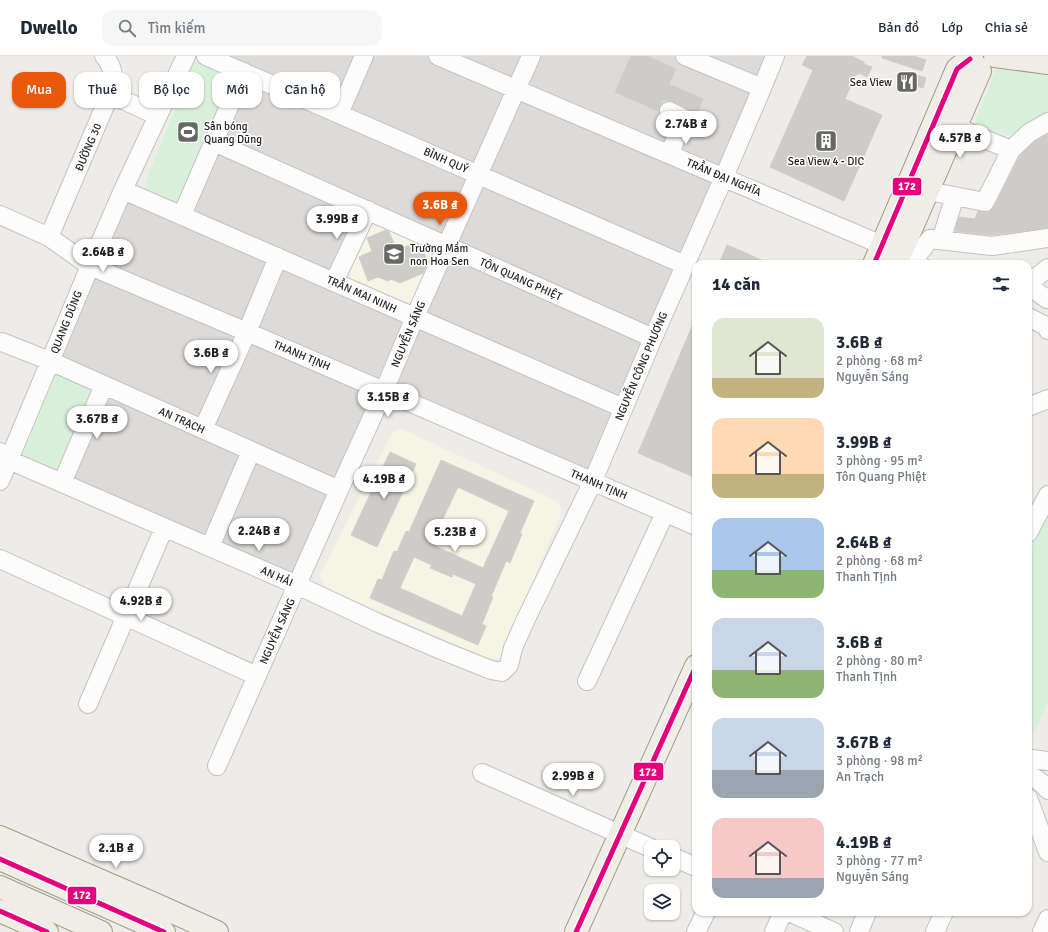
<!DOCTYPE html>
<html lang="vi">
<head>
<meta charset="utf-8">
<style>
	:root { --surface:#fff; --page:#f6f6f7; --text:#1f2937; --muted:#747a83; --line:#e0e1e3; --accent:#ea580c }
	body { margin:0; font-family:Signika,sans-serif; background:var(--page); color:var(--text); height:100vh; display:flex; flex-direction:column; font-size:15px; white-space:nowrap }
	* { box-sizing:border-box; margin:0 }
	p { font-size:13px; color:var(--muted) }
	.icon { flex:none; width:22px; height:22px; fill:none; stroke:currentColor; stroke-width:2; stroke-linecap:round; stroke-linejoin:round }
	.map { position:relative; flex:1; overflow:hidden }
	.panel { position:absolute; left:692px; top:204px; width:340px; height:656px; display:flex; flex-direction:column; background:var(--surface); border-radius:12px; box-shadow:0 1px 3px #0004 }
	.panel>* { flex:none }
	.top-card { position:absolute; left:12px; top:16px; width:380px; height:36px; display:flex; gap:8px }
	.buttons { position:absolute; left:644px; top:784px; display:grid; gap:8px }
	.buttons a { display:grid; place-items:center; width:36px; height:36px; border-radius:8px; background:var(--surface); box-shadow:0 1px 3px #0004; font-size:20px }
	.price { position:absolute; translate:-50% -34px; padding:0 9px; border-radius:14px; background:#fff; color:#222; font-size:13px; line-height:26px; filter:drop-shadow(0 1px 2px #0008) }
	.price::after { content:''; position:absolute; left:50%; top:24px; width:12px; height:9px; margin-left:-6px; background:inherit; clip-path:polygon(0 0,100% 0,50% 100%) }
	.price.active { background:var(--accent); color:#fff }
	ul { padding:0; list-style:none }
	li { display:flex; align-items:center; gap:12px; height:100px; padding:0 20px }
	li span { display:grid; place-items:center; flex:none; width:112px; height:80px; border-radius:12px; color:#555 }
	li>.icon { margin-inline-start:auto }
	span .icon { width:48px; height:48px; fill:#fffc; stroke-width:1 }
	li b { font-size:17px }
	h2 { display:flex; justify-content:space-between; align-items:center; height:48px; padding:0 20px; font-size:17px }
	.tag { padding:0 14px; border-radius:12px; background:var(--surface); box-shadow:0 1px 3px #0004; font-size:14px; line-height:36px }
	.tag.active { background:var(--accent); color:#fff }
	header { display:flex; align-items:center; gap:24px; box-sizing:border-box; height:56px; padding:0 20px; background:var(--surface); border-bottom:1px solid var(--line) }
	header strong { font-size:19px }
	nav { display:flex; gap:22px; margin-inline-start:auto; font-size:14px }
	.search { width:280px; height:36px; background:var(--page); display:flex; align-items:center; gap:10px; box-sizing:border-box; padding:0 14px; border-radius:12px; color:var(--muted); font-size:15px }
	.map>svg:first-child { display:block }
	.residential { fill:#dcdbd9; fill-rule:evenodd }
	.education { fill:#f4f5e5 }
	.park { fill:#d8f0da }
	.building { fill:#ceccc9; stroke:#d0ceca; fill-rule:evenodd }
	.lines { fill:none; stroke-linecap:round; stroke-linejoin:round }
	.minor-casing { stroke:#c3c2c0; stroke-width:20 }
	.major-casing { stroke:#a19b87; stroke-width:24 }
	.minor { stroke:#fcfcfc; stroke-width:18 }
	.major { stroke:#f0ede6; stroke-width:22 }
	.bus-1-casing { stroke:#fff; stroke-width:8 }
	.bus-1 { stroke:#e5007d; stroke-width:5 }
	.labels { text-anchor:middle; stroke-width:3; stroke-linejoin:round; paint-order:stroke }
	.poi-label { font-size:11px; fill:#1f1f1f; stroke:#fff; text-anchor:start }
	.street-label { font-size:11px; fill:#1f1f1f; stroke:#fff }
	.line-badge { stroke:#fff; stroke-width:1.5 }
	.badge-label { font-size:11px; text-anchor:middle; font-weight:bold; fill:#fff }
</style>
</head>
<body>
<header>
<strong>Dwello</strong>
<div class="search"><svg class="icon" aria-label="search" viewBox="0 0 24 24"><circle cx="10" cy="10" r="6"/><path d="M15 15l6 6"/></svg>Tìm kiếm</div>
<nav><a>Bản đồ</a><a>Lớp</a><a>Chia sẻ</a></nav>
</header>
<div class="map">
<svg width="1048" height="876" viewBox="0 0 1048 876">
	<rect width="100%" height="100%" fill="#edece8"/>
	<!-- residential -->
	<path class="residential" d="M 206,0 L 775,0 L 593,425 L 384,335 L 297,529 L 62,427 L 104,329 L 50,305 L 125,137 L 182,159 ZM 368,155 L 447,190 L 415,261 L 335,226 Z"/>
	<!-- education -->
	<path class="education" d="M 378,166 L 427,189 L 434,207 L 416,243 L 407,247 L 352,225 L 350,215 L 368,172 Z
		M 402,373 L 557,445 L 562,455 L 502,600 L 491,604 L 325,531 L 320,519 L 392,377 Z"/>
	<!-- park -->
	<path class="park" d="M 202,2 L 232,16 L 235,26 L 183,143 L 175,149 L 146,136 L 145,127 L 193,8 Z
		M 999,6 L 1048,11 L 1048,60 C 1040,66 1030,74 1022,78 C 1011,83 986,74 976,69 L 976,63 Z
		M 58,317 L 66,319 L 94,336 L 60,419 L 17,403 L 52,319 Z
		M 1048,458 L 1048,646 L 1035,675 L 1028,680 L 1028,500 Z"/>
	<!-- building -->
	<path class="building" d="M 631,0 L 647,0 L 676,13 L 669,28 L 703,43 L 697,58 L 674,46 L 667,45 L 663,43 L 658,55 L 615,36 Z
		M 807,0 L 852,0 L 864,6 L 864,8 L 872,11 L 867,21 L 859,17 L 858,19 L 856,18 L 845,43 L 882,59 L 844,145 L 770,111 L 813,14 L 802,9 Z
		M 882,0 L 914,0 L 926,4 L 922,15 L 882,2 Z
		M 914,18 L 926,22 L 923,32 L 910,28 Z
		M 1048,78 L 1048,172 L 992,179 L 955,175 L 959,161 L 975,163 L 978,155 L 983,156 L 989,156 L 994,151 L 1020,100 L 1035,85 Z
		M 386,174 L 389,176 L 397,194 L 415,187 L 421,190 L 428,206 L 423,217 L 400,227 L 391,223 L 388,225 L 378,221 L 368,225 L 359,201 L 372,195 L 367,182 Z
		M 727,189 L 746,197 L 770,208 L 719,208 Z
		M 696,261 L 696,422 L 638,397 Z
		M 390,396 L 416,408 L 377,491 L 351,479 Z
		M 441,404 L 534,445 L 520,477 L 522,478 L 510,507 L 506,505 L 491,541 L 493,541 L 482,568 L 486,570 L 478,589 L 370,542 L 378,523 L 382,524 L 394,495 L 397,496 L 406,475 L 409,476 ZM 458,431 L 509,455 L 483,512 L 431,488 ZM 414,501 L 432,509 L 430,512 L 452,521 L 453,518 L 476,528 L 462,560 L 400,532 Z"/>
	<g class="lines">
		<!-- minor casing -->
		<g class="minor-casing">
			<path id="minor" d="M 206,0 L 685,209
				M 438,0 L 882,189 L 920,208
				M 685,0 L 762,32
				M 110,38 L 158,60
				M 669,55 L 683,62 L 670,98
				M 339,58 L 364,0
				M 956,71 L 1011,94 L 1029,77 L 1048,66
				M 214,86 L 653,282
				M 123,134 L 623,352
				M 928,135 L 985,146 L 1011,94
				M 0,159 L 49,181 L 90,210 L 247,276 L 696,470
				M 182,159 L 244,16
				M 49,181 L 110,38 C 114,24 115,12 104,0
				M 941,184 L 955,140
				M 913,205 L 930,183 L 992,190 L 1048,182
				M 334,226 L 368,154
				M 1047,243 L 1030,231 L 1029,228 L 1033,224 L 1048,212
				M 1028,261 L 1046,270 L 1048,274
				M 2,286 L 50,305 L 339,434
				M 1028,351 L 1048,343
				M 203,373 L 247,276 L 278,201
				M 0,396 L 9,404 L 297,529 L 378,567 L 441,594 L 491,614 L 502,616 L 509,609 L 513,592 L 526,563 L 593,425 L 653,282 L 724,121 L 762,32 L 775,0
				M 0,425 L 90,210 L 123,134 L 186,0
				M 62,427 L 104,329
				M 1028,477 L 1048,439
				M 210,491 L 251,395
				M 0,503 L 257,620
				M 587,625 L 665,457
				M 88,648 L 164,472
				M 217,710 L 339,434 L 384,335 L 415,261 L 531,0
				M 1028,712 L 1032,703 L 1048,705
				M 482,717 L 651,792
				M 1028,719 C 1037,722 1042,727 1048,734
				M 1028,742 L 1048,796
				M 673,801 L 696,811
				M 789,856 L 834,876
				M 696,876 L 706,856
				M 774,876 L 783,856
				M 859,876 L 867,856
				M 935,876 L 944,856
				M 1042,876 L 1048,863"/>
		</g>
		<!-- major casing -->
		<g class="major-casing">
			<path id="major" d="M 995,0 L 1048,7
				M 874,208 L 957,13 L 970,3 L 972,0
				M 896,208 L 980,15 L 970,3
				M 0,781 L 157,849 L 217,876
				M 0,803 L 164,876
				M 0,831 L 101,876
				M 0,855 L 47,876
				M 576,876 L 696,610"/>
		</g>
		<!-- minor -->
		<use href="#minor" class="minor"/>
		<!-- major -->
		<use href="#major" class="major"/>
		<!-- bus-1 casing -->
		<g class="bus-1-casing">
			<path id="bus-1" d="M 874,208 L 957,13 L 970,3
				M 0,803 L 164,876
				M 0,855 L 47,876
				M 576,876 L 696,610"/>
		</g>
		<!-- bus-1 -->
		<use href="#bus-1" class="bus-1"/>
	</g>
	<!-- icons -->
	<defs>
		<g id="restaurant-square" transform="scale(1.15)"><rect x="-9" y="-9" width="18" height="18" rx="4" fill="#676765" stroke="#fff"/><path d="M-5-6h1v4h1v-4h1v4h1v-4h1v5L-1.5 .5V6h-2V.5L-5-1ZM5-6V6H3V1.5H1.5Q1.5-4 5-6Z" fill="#fff"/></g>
		<g id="stadium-square" transform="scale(1.15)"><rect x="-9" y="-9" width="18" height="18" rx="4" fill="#676765" stroke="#fff"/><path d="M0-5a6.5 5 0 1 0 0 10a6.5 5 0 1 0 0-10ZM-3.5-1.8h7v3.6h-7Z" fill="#fff"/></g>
		<g id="building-square" transform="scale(1.15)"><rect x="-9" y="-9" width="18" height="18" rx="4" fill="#676765" stroke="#fff"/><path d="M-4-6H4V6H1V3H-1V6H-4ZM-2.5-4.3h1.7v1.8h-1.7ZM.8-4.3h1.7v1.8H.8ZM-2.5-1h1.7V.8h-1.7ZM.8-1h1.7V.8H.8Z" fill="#fff"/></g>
		<g id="school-square" transform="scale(1.15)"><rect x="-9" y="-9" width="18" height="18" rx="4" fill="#676765" stroke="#fff"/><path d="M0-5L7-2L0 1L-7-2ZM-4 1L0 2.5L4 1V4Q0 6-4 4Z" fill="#fff"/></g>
	</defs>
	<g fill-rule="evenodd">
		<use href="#restaurant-square" x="907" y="26"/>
		<use href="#stadium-square" x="188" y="76"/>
		<use href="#building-square" x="826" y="85"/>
		<use href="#school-square" x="394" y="198"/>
	</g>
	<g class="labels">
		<!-- poi labels -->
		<g class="poi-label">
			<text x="892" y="30" text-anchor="end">Sea View</text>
			<text x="204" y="74">Sân bóng<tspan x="204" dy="13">Quang Dũng</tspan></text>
			<text x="826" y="109" text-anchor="middle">Sea View 4 - DIC</text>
			<text x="410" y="196">Trường Mầm<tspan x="410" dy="13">non Hoa Sen</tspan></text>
		</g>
		<!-- street labels -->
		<g class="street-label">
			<text transform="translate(88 91) rotate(-67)" y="4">ĐƯỜNG 30</text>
			<text transform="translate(446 104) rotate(24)" y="4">BÌNH QUÝ</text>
			<text transform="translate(724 121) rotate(23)" y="4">TRẦN ĐẠI NGHĨA</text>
			<text transform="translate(521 223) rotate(24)" y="4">TÔN QUANG PHIỆT</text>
			<text transform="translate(362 238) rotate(24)" y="4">TRẦN MAI NINH</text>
			<text transform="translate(66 266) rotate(-68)" y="4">QUANG DŨNG</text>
			<text transform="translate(408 278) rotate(-67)" y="4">NGUYỄN SÁNG</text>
			<text transform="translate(302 299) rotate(23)" y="4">THANH TỊNH</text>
			<text transform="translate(641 310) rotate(-67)" y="4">NGUYỄN CÔNG PHƯƠNG</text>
			<text transform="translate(182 364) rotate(24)" y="4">AN TRẠCH</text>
			<text transform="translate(599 428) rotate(23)" y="4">THANH TỊNH</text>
			<text transform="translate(277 520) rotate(24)" y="4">AN HẢI</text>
			<text transform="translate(277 575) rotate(-66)" y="4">NGUYỄN SÁNG</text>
		</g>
	</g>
	<g class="line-badge">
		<rect x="892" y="121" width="30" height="19" rx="4" fill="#e5007d"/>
		<rect x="633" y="706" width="31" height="19" rx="4" fill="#e5007d"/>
		<rect x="67" y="830" width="30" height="19" rx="4" fill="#e5007d"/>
	</g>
	<g class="badge-label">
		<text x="907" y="134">172</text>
		<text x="648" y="720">172</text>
		<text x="82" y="843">172</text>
	</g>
</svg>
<div class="buttons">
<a><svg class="icon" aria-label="locate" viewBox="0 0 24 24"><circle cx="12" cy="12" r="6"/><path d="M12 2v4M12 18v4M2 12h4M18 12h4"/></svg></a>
<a><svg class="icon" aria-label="layers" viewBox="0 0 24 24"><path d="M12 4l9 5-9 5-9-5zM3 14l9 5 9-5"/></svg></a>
</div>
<b class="price" style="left:686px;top:89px">2.74B ₫</b>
<b class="price" style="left:960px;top:103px">4.57B ₫</b>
<b class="price active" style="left:440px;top:170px">3.6B ₫</b>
<b class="price" style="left:337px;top:184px">3.99B ₫</b>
<b class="price" style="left:103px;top:217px">2.64B ₫</b>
<b class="price" style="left:211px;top:318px">3.6B ₫</b>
<b class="price" style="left:388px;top:362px">3.15B ₫</b>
<b class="price" style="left:97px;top:384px">3.67B ₫</b>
<b class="price" style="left:384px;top:444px">4.19B ₫</b>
<b class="price" style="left:259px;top:496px">2.24B ₫</b>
<b class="price" style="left:455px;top:497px">5.23B ₫</b>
<b class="price" style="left:141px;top:566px">4.92B ₫</b>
<b class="price" style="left:573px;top:741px">2.99B ₫</b>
<b class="price" style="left:116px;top:813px">2.1B ₫</b>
<div class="top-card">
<a class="tag active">Mua</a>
<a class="tag">Thuê</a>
<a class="tag">Bộ lọc</a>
<a class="tag">Mới</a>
<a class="tag">Căn hộ</a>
</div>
<section class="panel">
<h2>14 căn<svg class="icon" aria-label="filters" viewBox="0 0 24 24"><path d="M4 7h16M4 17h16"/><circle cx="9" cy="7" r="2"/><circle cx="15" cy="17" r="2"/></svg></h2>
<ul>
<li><span style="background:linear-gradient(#dfe7d0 75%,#c2b280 0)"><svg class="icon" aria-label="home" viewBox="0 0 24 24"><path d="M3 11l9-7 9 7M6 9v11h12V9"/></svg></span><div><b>3.6B ₫</b><p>2 phòng · 68 m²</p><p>Nguyễn Sáng</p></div></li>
<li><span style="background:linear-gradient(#ffd9b3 70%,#c2b280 0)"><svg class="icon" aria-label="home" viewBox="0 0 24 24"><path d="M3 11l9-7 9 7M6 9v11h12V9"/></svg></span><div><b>3.99B ₫</b><p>3 phòng · 95 m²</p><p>Tôn Quang Phiệt</p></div></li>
<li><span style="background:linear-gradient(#a9c7e8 65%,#8fb573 0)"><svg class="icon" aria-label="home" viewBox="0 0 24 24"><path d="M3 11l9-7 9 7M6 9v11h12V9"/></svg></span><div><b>2.64B ₫</b><p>2 phòng · 68 m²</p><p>Thanh Tịnh</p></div></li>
<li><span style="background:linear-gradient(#c9d6e8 65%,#8fb573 0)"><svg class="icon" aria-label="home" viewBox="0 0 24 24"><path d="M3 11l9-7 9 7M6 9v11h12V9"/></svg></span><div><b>3.6B ₫</b><p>2 phòng · 80 m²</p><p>Thanh Tịnh</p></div></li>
<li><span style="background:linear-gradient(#c9d6e8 65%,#9aa5b1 0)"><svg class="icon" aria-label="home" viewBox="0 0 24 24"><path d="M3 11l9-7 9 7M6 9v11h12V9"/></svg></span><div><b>3.67B ₫</b><p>3 phòng · 98 m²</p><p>An Trạch</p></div></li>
<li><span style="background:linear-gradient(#f6c9c9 75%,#9aa5b1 0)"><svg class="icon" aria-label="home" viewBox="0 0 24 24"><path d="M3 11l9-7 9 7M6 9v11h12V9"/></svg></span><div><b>4.19B ₫</b><p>3 phòng · 77 m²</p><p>Nguyễn Sáng</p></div></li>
</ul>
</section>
</div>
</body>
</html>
